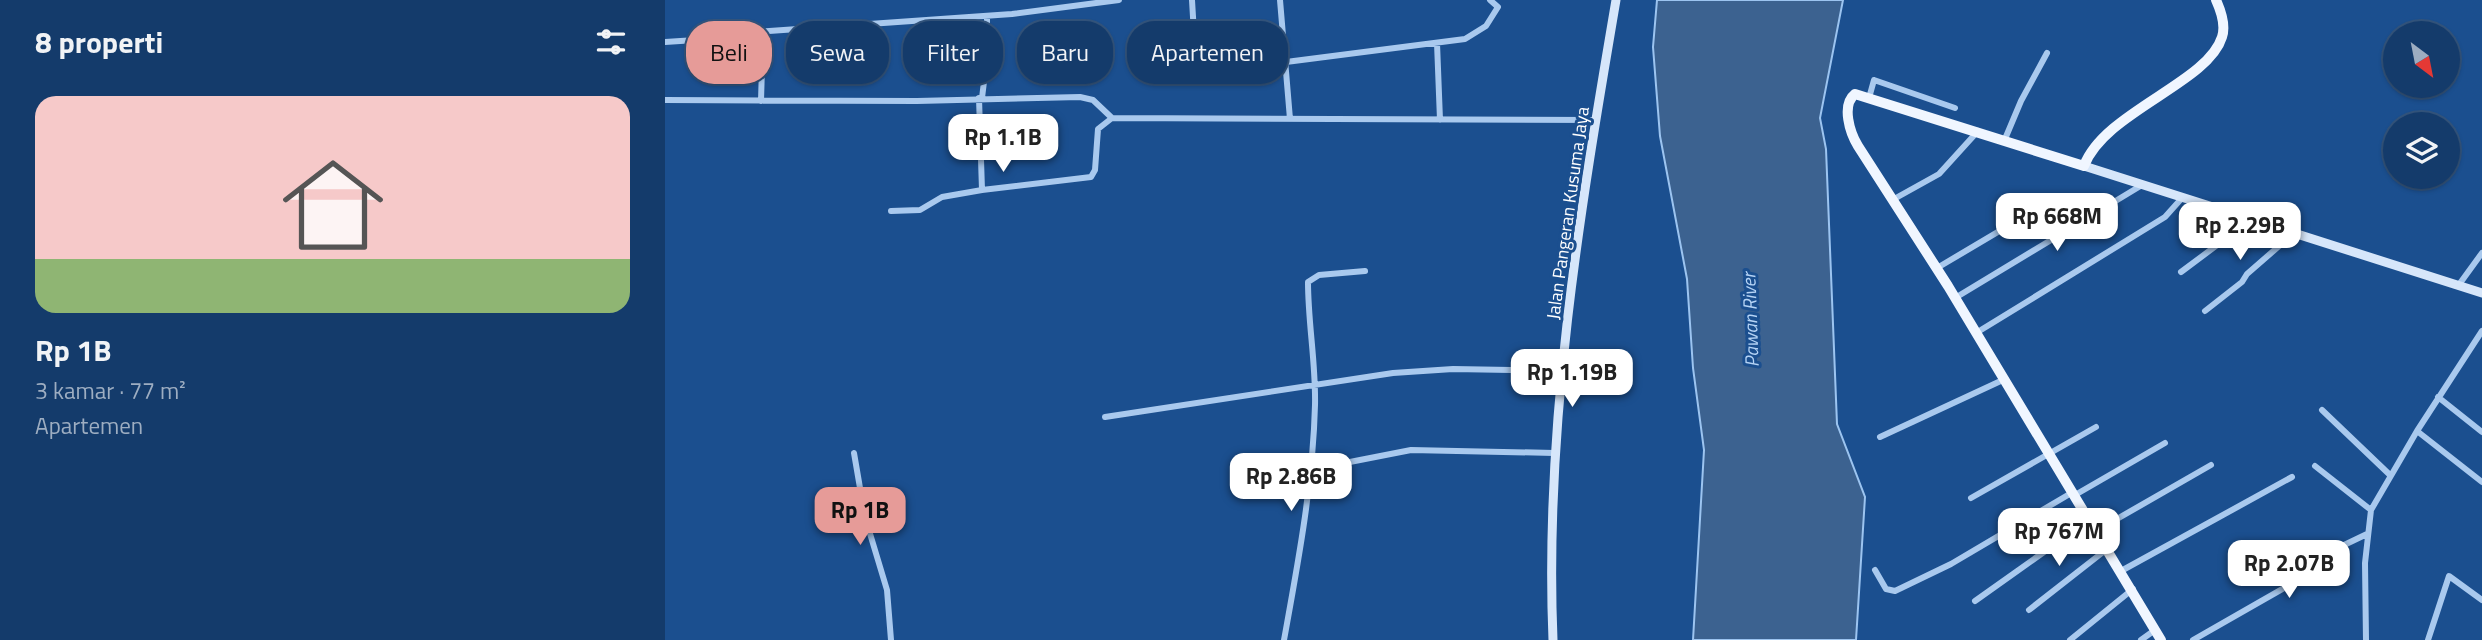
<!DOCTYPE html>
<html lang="id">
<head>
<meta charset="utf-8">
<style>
	:root { --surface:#143b6b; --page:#214673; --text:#f1f3f6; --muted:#9dadc1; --line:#33557e; --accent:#e69b98 }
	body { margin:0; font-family:"Titillium Web",sans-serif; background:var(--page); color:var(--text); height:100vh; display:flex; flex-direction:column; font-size:26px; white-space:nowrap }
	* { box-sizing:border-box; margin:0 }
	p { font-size:23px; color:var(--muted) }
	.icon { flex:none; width:38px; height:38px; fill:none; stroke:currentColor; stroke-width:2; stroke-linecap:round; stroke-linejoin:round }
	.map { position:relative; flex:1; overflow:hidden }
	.side { display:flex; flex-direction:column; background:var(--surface); width:665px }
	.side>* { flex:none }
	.hud { position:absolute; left:21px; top:21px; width:665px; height:63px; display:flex; gap:14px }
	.needle { width:46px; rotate:148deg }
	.fabs { position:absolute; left:1718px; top:21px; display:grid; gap:14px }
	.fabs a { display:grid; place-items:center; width:77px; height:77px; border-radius:50%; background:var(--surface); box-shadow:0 2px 5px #0004,0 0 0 2px var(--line); font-size:35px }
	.price { position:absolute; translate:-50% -60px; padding:0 16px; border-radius:14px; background:#fff; color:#222; font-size:23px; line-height:46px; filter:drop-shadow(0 2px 4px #0008) }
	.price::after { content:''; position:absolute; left:50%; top:42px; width:21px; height:16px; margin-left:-10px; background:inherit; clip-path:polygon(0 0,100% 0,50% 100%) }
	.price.on { background:var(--accent); color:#111 }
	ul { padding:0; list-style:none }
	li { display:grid; align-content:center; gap:14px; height:371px; padding:0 35px }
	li+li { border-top:2px solid var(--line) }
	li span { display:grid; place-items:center; height:217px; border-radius:21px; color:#555 }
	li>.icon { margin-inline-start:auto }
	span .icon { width:126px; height:126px; fill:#fffc; stroke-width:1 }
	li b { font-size:30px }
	h2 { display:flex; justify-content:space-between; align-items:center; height:84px; padding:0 35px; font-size:30px }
	.tag { padding:0 24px; border-radius:28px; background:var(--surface); box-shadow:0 2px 5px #0004,0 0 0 2px var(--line); font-size:24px; line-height:63px }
	.tag.on { background:var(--accent); color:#111 }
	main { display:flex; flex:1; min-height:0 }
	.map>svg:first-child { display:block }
	.water { fill:#3c6290; stroke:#9cc4f0; stroke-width:2 }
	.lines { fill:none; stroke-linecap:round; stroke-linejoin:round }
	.street { stroke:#a9c9ee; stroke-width:6 }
	.secondary { stroke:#d6e6fa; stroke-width:9 }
	.primary { stroke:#f0f6ff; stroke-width:10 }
	.labels { text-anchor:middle; stroke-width:6; stroke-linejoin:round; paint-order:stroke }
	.street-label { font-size:18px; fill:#fff; stroke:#1b4f8f }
	.water-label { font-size:19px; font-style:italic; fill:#b5d3f5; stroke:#1b4f8f }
</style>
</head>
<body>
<main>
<section class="side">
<h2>8 properti<svg class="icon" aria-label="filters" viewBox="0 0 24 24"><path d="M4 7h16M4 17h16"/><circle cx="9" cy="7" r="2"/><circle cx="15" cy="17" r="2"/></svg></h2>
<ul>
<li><span style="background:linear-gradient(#f6c9c9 75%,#8fb573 0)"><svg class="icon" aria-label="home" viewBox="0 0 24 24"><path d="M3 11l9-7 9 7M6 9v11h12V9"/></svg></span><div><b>Rp 1B</b><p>3 kamar · 77 m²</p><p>Apartemen</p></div></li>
</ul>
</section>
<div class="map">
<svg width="1817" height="640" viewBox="0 0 1817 640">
	<rect width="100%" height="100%" fill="#1b4f8f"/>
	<!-- water -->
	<path class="water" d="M 992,0 L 1178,0 L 1155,118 L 1161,149 L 1172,424 L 1200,497 L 1191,640 L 1028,640 L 1039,450 L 1028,368 L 1022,279 L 995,136 L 988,47 Z"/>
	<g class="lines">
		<!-- street -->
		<path class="street" d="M 527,0 L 530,51
			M 615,0 L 625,119
			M 0,42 L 61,38 L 89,32 L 347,14 L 454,0
			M 772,43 L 775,120
			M 621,62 L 800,39 L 821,26 L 833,7 L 825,0
			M 314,98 L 317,190
			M 317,98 L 322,57 L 322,16
			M 1204,98 L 1209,80 L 1290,108
			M 0,100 L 252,101 L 415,97 L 428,100 L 447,118
			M 96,101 L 98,33
			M 1340,139 L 1356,101 L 1382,53
			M 1229,199 L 1274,174 L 1313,131
			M 226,211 L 255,210 L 277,197 L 317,190 L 426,177 L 430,170 L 433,129 L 447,118 L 932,120
			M 1272,268 L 1375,207
			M 1516,272 L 1587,219
			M 1793,286 L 1817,253
			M 1290,298 L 1477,185
			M 1540,311 L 1577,282 L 1582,274 L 1629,233
			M 1311,333 L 1500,217 L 1517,198
			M 1773,397 L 1817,432
			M 1657,410 L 1725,475
			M 440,417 L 728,373 L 788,369 L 897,371
			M 1752,431 L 1817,482
			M 1215,437 L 1340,379
			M 189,453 L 200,517 L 222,590 L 226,640
			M 1650,466 L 1706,510
			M 644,470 L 746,450 L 889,453
			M 1410,495 L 1500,443
			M 1306,498 L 1431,427
			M 1431,531 L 1546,465
			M 1210,570 L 1221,589 L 1230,591 L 1286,564 L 1408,492
			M 1456,571 L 1627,477
			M 1310,601 L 1424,520
			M 1364,610 L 1442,549
			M 619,640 C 633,563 648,484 650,405 C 651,364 643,323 643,282 L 654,275 L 700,271
			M 1405,640 L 1468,589
			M 1476,640 L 1490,630
			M 1528,640 L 1626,584 L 1627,570 L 1702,534
			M 1701,640 L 1700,563 L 1706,510 L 1752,431 L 1817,331
			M 1763,640 L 1784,576 L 1817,600"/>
		<!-- secondary -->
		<path class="secondary" d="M 1419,166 L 1817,293
			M 888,640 C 879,425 915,211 951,0"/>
		<!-- primary -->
		<path class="primary" d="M 1496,640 L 1283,286 L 1193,146 C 1185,133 1176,105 1190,94 L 1419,166 C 1439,112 1543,83 1557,37 C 1561,25 1556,11 1551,0"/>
	</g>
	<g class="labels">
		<!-- street labels -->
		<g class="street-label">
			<text transform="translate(903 213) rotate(-82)" y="6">Jalan Pangeran Kusuma Jaya</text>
		</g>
		<!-- water labels -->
		<g class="water-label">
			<text transform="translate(1085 320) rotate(-92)" y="7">Pawan River</text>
		</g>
	</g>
</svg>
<div class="fabs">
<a><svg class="needle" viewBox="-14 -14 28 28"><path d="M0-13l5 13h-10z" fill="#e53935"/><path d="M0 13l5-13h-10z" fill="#9dadc1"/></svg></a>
<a><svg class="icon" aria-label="layers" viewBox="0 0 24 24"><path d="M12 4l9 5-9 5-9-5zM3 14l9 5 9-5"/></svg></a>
</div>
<b class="price" style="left:338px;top:174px">Rp 1.1B</b>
<b class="price" style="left:1392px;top:253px">Rp 668M</b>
<b class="price" style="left:1575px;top:262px">Rp 2.29B</b>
<b class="price" style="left:907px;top:409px">Rp 1.19B</b>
<b class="price" style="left:626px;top:513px">Rp 2.86B</b>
<b class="price on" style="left:195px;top:547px">Rp 1B</b>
<b class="price" style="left:1394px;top:568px">Rp 767M</b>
<b class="price" style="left:1624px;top:600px">Rp 2.07B</b>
<div class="hud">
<a class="tag on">Beli</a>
<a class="tag">Sewa</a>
<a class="tag">Filter</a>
<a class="tag">Baru</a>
<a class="tag">Apartemen</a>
</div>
</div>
</main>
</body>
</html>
